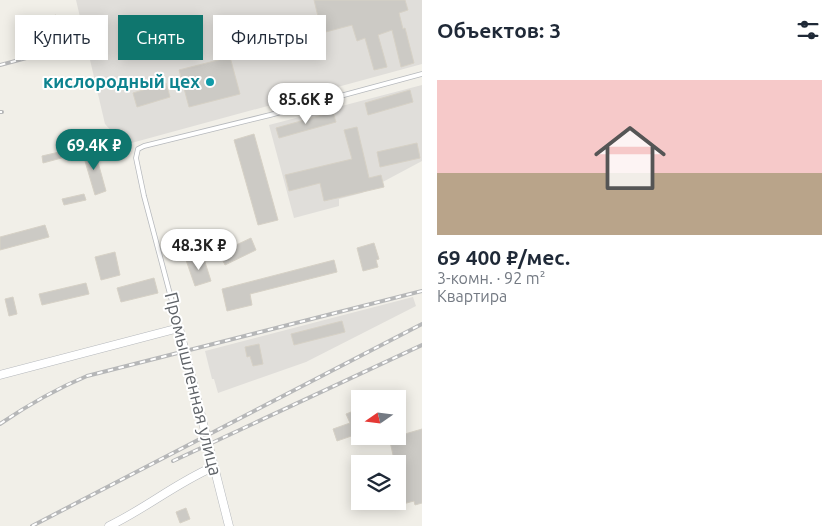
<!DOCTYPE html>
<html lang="ru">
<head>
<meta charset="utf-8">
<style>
	:root { --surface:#fff; --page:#f2f2f3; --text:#1f2937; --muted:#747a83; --accent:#0f766e }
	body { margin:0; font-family:Ubuntu,sans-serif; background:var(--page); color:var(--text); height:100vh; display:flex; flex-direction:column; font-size:19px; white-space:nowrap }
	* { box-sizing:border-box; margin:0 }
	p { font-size:16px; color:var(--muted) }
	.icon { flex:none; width:28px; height:28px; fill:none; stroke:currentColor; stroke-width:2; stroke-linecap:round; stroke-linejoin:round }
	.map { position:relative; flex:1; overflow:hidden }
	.drawer { display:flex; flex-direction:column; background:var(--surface); width:415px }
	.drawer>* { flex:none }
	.hud { position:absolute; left:15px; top:15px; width:331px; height:45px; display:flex; gap:10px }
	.needle { width:32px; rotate:256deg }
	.buttons { position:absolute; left:351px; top:390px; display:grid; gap:10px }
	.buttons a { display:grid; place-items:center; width:55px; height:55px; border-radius:0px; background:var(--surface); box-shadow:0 2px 12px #0003; font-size:25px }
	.price { position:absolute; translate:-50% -42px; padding:0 11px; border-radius:18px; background:#fff; color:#222; font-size:16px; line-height:32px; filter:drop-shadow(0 1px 2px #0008) }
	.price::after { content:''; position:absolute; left:50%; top:30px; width:15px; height:11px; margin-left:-8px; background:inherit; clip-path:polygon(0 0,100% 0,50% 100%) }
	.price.on { background:var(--accent); color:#fff }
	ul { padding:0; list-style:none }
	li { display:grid; align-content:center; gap:10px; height:265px; padding:0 15px }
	li span { display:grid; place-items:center; height:155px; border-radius:0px; color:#555 }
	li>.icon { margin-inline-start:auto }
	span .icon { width:90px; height:90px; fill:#fffc; stroke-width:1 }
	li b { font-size:21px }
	h2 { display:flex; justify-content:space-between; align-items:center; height:60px; padding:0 15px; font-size:21px }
	.pill { padding:0 18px; border-radius:0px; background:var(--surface); box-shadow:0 2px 12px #0003; font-size:18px; line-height:45px }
	.pill.on { background:var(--accent); color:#fff }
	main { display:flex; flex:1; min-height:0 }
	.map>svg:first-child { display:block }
	.industrial { fill:#e0deda }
	.building { fill:#cccac5; stroke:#d6d1c6 }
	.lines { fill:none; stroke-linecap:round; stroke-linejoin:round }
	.lane-casing { stroke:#b5b8bc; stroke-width:5.5 }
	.street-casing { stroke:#b5b8bc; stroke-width:9 }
	.lane { stroke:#fff; stroke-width:4 }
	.street { stroke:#fff; stroke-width:8 }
	.rail-casing { stroke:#b6b7b8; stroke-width:4 }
	.rail { stroke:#fff; stroke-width:2; stroke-dasharray:5.5; stroke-linecap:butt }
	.culture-dot { fill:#0f9aa8; stroke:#fff; stroke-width:2 }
	.labels { text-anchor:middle; stroke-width:4; stroke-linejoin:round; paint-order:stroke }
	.culture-label { font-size:18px; font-weight:bold; fill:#0d838f; stroke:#fff; text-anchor:end }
	.street-label { font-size:18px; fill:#5f6368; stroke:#fff }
</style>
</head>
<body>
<main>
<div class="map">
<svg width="422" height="526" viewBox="0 0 422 526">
	<rect width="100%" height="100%" fill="#f1efe8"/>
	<!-- industrial -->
	<path class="industrial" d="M 76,0 L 422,0 L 422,64 L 124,145 L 105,124 Z
		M 422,85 L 422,161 L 362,193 L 339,199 L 339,206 L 294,218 L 269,125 Z
		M 413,297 L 416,306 L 306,362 L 218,393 L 214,379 L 212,379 L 205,351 Z"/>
	<!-- building -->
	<path class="building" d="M 314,0 L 405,0 L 408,10 L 399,13 L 403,29 L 405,28 L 414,63 L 401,67 L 392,30 L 378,35 L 387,67 L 374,70 L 365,38 L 357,41 L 352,25 L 322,33 Z
		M 56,15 L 60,27 L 26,37 L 23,25 Z
		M 292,23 L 295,35 L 241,50 L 238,38 Z
		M 230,57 L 240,94 L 189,107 L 179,70 Z
		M 166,83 L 170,97 L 137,107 L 133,93 Z
		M 410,90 L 413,102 L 368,115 L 365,103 Z
		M 333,112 L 336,122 L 279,138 L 276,128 Z
		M 357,127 L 369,178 L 381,175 L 384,187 L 324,201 L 320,183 L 289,191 L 285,175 L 352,159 L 344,130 Z
		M 254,134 L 278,220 L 258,225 L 234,140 Z
		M 417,143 L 420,158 L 380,167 L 377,152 Z
		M 94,148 L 106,191 L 95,195 L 82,151 Z
		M 68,150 L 69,156 L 43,163 L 42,156 Z
		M 84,194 L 86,200 L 64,205 L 62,199 Z
		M 45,225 L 49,237 L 0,250 L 0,237 Z
		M 251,238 L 256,250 L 225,265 L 219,253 Z
		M 374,243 L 379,259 L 376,260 L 378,267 L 363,271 L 357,248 Z
		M 115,252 L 120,275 L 101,280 L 95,257 Z
		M 196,257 L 198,261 L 204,259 L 211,281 L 195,286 L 186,260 Z
		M 334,260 L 337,272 L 250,294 L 252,305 L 227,311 L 222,289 Z
		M 154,278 L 158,293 L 121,302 L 117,288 Z
		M 86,283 L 89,294 L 42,305 L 39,294 Z
		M 13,297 L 17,314 L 9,316 L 5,299 Z
		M 342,321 L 345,332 L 294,345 L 291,334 Z
		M 259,344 L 263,364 L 253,366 L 250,356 L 247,357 L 245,347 Z
		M 356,410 L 360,421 L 360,433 L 337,441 L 333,429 L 350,423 L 346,414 Z
		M 422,429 L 422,503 L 415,505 L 414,501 L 399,505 L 398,498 L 404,496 L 398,472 L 398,464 L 395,464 L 389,437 L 398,436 Z
		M 186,508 L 190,519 L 180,523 L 176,512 Z"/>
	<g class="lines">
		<!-- lane casing -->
		<g class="lane-casing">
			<path id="lane" d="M 179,328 L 144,196 L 136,158 L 138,149 L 144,146 L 270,115 L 422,74"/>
		</g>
		<!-- street casing -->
		<g class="street-casing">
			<path id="street" d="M 0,375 L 179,328 C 196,394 212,460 229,526
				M 109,526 C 145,509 176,483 213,467"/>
		</g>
		<!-- lane -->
		<use href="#lane" class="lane"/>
		<!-- street -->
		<use href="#street" class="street"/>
		<!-- rail casing -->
		<g class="rail-casing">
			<path id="rail" d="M 0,65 L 64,48
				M 0,112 L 2,112
				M 0,424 C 28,405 56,389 87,376 L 422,291
				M 173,461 L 422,345
				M 32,526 L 422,324"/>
		</g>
		<!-- rail -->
		<use href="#rail" class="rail"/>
	</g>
	<!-- markers -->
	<circle class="culture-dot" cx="210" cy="82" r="5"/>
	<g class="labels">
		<!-- culture labels -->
		<g class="culture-label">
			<text x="200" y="88">кислородный цех</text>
		</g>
		<!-- street labels -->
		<g class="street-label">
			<text transform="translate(193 384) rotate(76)" y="6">Промышленная улица</text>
		</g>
	</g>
</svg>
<div class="buttons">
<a><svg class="needle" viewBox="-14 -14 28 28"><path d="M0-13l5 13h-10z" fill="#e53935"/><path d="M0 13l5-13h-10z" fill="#747a83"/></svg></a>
<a><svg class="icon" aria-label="layers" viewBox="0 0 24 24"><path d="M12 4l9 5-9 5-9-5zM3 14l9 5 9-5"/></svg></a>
</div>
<b class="price" style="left:306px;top:125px">85.6K ₽</b>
<b class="price on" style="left:94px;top:171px">69.4K ₽</b>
<b class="price" style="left:199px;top:271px">48.3K ₽</b>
<div class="hud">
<a class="pill">Купить</a>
<a class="pill on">Снять</a>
<a class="pill">Фильтры</a>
</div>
</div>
<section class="drawer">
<h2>Объектов: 3<svg class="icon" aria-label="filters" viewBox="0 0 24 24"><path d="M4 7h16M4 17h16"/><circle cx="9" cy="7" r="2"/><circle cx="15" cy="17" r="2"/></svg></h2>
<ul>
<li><span style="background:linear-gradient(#f6c9c9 60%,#b9a48a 0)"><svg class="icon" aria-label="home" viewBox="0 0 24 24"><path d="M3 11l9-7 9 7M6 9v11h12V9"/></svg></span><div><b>69 400 ₽/мес.</b><p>3-комн. · 92 m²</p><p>Квартира</p></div></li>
</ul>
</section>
</main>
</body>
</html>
